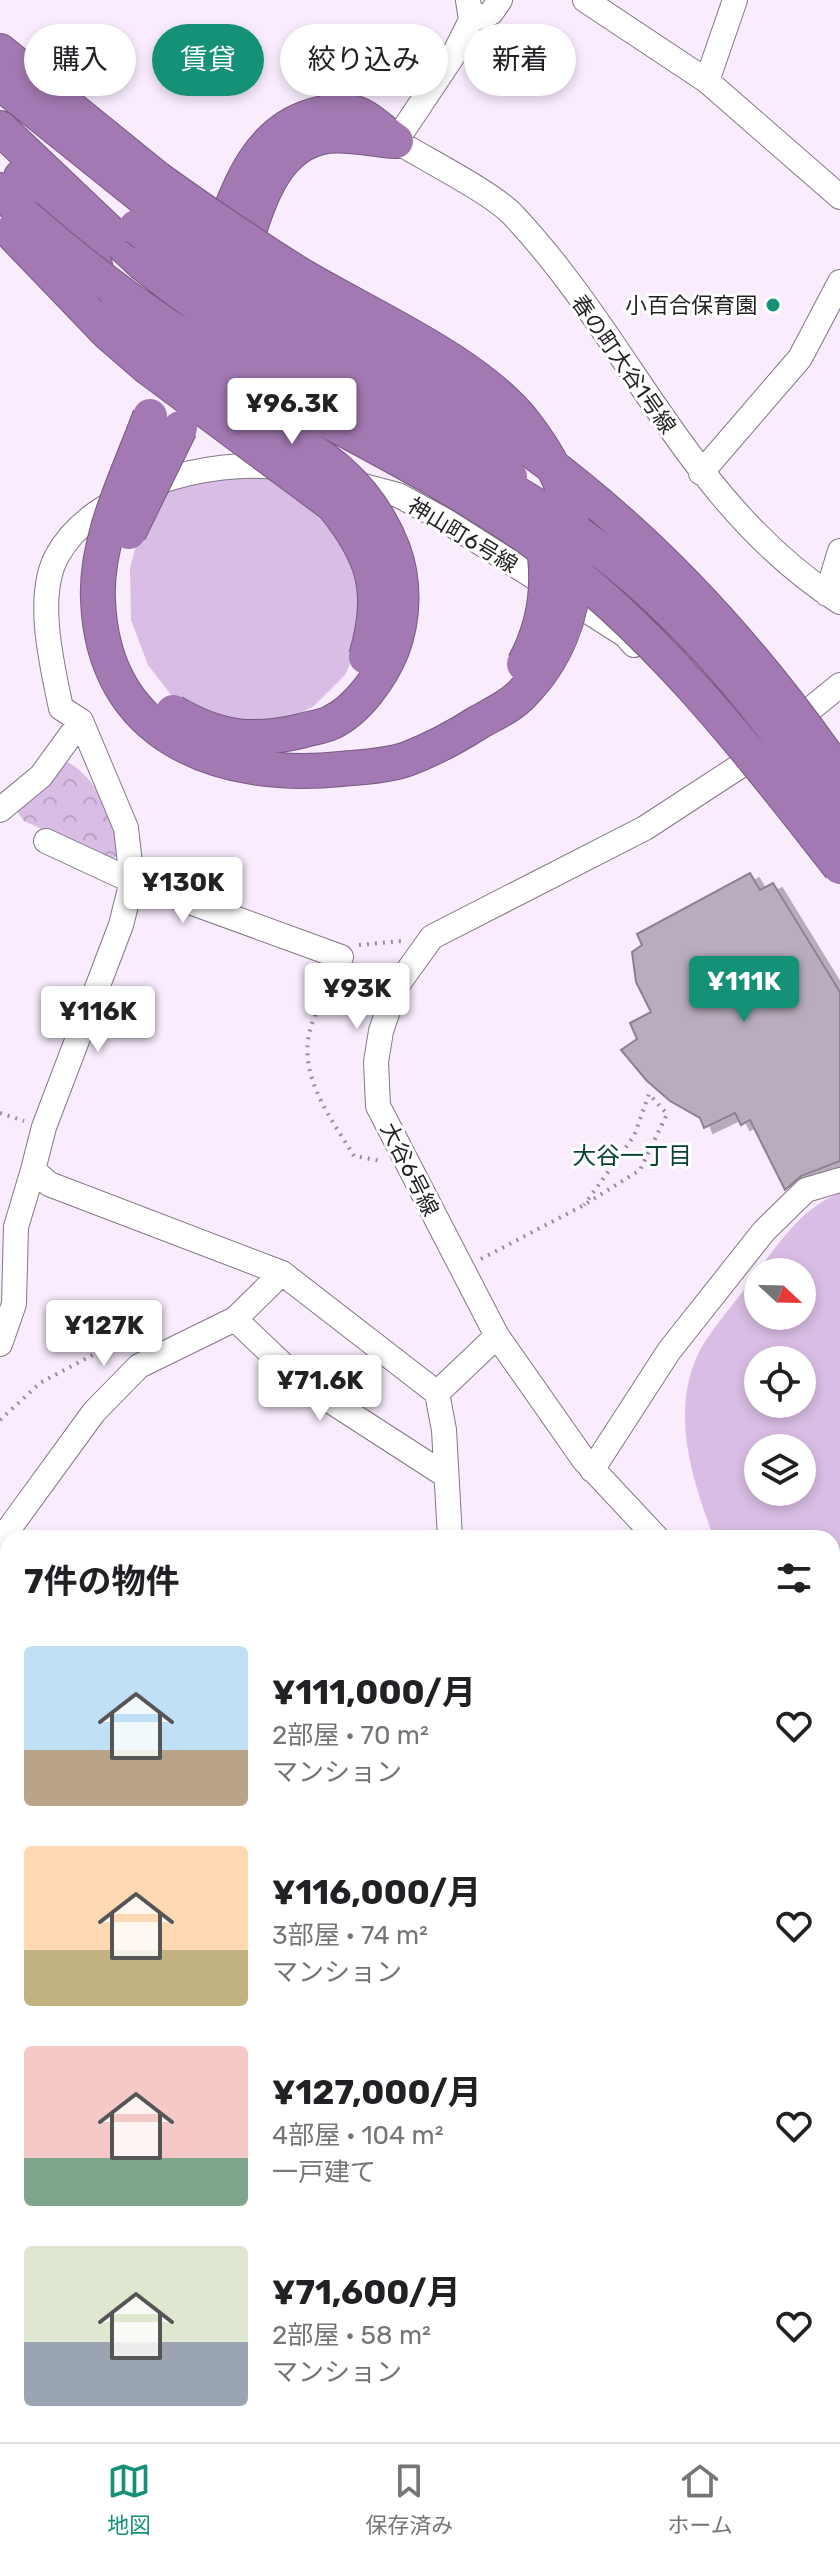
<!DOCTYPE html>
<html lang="ja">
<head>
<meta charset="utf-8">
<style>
	:root { --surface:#fff; --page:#f6f6f6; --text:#202124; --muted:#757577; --line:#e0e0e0; --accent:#159177 }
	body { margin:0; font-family:Rubik,"Noto Sans JP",sans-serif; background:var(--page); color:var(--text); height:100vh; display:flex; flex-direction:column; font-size:30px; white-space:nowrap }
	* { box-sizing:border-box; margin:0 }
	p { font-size:26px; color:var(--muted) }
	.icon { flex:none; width:44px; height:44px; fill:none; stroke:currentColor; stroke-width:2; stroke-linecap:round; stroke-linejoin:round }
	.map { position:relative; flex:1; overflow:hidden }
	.side { position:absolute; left:0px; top:1530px; width:840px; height:912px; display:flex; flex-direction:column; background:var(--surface); border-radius:24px 24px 0 0; box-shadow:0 4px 12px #0003 }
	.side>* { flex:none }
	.banner { position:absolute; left:24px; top:24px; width:792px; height:72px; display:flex; gap:16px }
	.needle { width:52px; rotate:112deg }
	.controls { position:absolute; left:744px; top:1258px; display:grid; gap:16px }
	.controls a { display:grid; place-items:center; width:72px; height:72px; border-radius:50%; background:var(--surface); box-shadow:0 4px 12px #0003; font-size:40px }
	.price { position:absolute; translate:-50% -68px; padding:0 18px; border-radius:8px; background:#fff; color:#222; font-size:26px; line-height:52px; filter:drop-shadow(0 2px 4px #0008) }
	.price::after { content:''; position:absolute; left:50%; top:48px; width:24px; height:18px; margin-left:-12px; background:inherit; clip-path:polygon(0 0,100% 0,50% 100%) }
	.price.selected { background:var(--accent); color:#fff }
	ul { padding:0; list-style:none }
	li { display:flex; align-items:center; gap:24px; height:200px; padding:0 24px }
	li span { display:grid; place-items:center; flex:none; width:224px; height:160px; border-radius:8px; color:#555 }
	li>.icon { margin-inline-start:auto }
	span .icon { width:96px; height:96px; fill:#fffc; stroke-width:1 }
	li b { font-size:34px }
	h2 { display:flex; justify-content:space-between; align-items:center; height:96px; padding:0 24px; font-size:34px }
	.pill { padding:0 28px; border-radius:36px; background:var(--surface); box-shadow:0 4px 12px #0003; font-size:28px; line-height:72px }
	.pill.selected { background:var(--accent); color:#fff }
	.tabs { display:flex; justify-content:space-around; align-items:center; height:112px; border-top:2px solid var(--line); background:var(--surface); font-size:22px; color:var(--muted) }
	.tabs a { display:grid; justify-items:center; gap:4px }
	.tabs .selected { color:var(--accent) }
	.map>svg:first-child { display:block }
	.grass { fill:#d9bde4; fill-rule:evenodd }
	.park { fill:url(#park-crowns) }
	.building { fill:#b9adbd; stroke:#8c8190; stroke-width:2; filter:url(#shadow) }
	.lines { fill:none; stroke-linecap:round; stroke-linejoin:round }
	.minor-casing { stroke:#827786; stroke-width:26 }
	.highway-casing { stroke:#765a81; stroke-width:36 }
	.path { stroke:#978e9a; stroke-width:4; stroke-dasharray:2 6; stroke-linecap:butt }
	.minor { stroke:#fff; stroke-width:24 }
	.highway { stroke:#a279b2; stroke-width:34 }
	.highway-bridge-casing { stroke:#765a81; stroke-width:36; stroke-linecap:butt }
	.highway-bridge { stroke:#a279b2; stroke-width:34 }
	.poi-dot { fill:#159177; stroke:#fff; stroke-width:3 }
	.labels { text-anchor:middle; stroke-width:6; stroke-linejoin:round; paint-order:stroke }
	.poi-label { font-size:22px; fill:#231f25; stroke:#fff; text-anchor:end }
	.street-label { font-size:22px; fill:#231f25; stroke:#fff }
	.neighbourhood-label { font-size:24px; fill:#0a4235; stroke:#fff }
</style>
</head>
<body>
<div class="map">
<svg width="840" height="2442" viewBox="0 0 840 2442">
	<defs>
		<pattern id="park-crowns" width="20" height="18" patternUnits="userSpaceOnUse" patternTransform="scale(2)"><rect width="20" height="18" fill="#d9bde4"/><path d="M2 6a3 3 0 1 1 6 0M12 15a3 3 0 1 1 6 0" fill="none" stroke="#baa2c3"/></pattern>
		<filter id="shadow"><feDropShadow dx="9" dy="5" stdDeviation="0" flood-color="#0004"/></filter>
	</defs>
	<rect width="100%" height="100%" fill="#f8ecfd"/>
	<!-- grass -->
	<path class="grass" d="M 274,472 L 317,504 L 356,563 L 363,635 L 345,675 L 315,705 L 298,715 L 247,724 L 175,700 L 148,665 L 131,620 L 130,568 L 140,530 L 169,486 Z
		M 840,1193 L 840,1641 L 832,1636 L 832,1538 L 714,1538 C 693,1482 672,1420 695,1361 C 704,1336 742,1295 758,1271 C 781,1240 803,1207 840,1193 ZM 758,1272 L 802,1272 L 802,1316 L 758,1316 ZM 758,1360 L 802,1360 L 802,1404 L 758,1404 ZM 758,1448 L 802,1448 L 802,1492 L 758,1492 Z"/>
	<!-- park -->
	<path class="park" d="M 65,761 C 99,777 109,816 121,850 L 112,861 L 24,821 L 17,811 Z"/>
	<!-- building -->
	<path class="building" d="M 750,873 L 760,890 L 773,883 L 840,992 L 840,1161 L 801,1176 L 785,1190 L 750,1120 L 741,1125 L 735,1113 L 704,1128 L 700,1118 L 670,1101 L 647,1081 L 621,1050 L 637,1039 L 630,1023 L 651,1012 L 636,982 L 632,952 L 642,945 L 637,934 Z"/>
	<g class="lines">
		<!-- minor casing -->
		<g class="minor-casing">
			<path id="minor" d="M 468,0 L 471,20 L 454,54 L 396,141 C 425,159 493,193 514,216 C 631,341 690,506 840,602
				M 585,0 L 707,81 L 840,197
				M 471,20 L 491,13 L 500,0
				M 707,81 L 735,0
				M 701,473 L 800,358 L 840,282
				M 349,482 L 398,495 L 446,521 L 625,635 L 634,645
				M 827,594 L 840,551
				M 81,721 L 126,828 L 132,881 L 121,925 L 44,1127 L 33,1170 L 49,1184 L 282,1273 L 437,1393 L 444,1430 L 450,1538
				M 0,810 L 41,776 L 81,721 L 61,708 C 52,665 35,596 57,556 C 93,489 211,457 282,468
				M 46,841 L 132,881 L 341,957
				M 235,1319 L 301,1382 L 445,1475
				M 0,1344 L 14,1304 L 16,1227 L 33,1170
				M 437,1393 L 497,1336
				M 592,1470 L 669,1351 L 764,1231 L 806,1190 L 840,1180
				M 657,1538 L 584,1460 L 497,1336 L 378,1106 L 376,1062 L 381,1031 L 396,987 L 432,937 L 645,828 L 743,764 L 840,685
				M 0,1541 L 94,1412 L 139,1366 L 235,1319 L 282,1273
				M 832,1674 L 840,1680
				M 832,1861 L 840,1846
				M 832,2078 L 840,2083
				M 0,2299 L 8,2298
				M 832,2305 L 840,2311
				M 528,2442 L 529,2434"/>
		</g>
		<!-- highway casing -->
		<g class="highway-casing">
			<path id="highway" d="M 0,51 L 158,179
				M 0,83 L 147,201
				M 0,128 L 142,263
				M 21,177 L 95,265
				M 0,190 L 25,216
				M 215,251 C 236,198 252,134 312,116 C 325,112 342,109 355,113 C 369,117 384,133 396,141
				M 238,265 C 255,217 268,144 328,136 C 348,133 375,140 396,141"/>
		</g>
		<!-- path -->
		<path class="path" d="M 359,945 L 402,941
			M 332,978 C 325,994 315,1012 310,1030 C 298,1077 331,1118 354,1156 L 382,1161
			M 0,1113 L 24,1121
			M 481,1259 L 584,1205 L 640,1170 L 667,1114 L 649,1094 L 634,1136 L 584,1205
			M 0,1420 L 40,1383 L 119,1341 L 127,1352
			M 0,1693 L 8,1676
			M 0,1799 L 8,1800
			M 0,1997 L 8,2000
			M 0,2184 L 8,2187"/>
		<!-- minor -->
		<use href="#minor" class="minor"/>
		<!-- highway -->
		<use href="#highway" class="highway"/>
		<!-- highway-bridge casing -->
		<g class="highway-bridge-casing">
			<path id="highway-bridge" d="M 147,201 C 285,302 442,377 576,485 C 679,568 765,666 840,775
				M 25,216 C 100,282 180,339 267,387 C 356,438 450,482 534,542 C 657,630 747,749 840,867
				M 136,227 L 245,308 L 471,440 L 510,477
				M 11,232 L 109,334 L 146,366 L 333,505 C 375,557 385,592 366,657
				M 142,263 C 201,309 261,352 326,389 C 404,434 488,472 563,523 C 676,599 766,709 840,823
				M 117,294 C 146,331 177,365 216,392 C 289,442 358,459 393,549 C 405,581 404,618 392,650 C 381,677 357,711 330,723 C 322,727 310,728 301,731 C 251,743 217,738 173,712
				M 150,416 C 129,474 95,537 98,600 C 103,738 220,781 341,769 C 362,767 387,766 407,759 C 431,750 457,736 479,722 C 493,714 511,706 522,694 C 556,660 573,616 575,568 C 577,510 560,470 526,425 C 478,362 367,315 299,274 C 251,244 204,212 158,179
				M 129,532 L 180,428
				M 524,664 C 546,624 551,582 542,537"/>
		</g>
		<!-- highway-bridge -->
		<use href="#highway-bridge" class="highway-bridge"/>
	</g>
	<!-- markers -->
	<circle class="poi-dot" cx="773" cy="305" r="8"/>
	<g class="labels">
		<!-- poi labels -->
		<g class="poi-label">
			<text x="757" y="313">小百合保育園</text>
		</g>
		<!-- street labels -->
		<g class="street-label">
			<text transform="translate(624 364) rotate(55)" y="8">春の町大谷1号線</text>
			<text transform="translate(463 535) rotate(31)" y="8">神山町6号線</text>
			<text transform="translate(410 1169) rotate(63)" y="8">大谷6号線</text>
		</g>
		<!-- neighbourhood labels -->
		<g class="neighbourhood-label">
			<text x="632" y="1164">大谷一丁目</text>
		</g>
	</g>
</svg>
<div class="controls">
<a><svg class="needle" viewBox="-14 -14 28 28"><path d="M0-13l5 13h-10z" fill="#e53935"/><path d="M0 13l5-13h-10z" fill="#757577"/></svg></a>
<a><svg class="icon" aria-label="locate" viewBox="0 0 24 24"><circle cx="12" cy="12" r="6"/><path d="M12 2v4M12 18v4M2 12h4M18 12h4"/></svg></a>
<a><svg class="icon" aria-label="layers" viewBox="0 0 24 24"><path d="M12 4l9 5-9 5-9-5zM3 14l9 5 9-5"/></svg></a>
</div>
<b class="price" style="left:292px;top:446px">¥96.3K</b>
<b class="price" style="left:183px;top:925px">¥130K</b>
<b class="price selected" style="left:744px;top:1024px">¥111K</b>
<b class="price" style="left:357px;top:1031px">¥93K</b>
<b class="price" style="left:98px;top:1054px">¥116K</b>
<b class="price" style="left:104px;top:1368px">¥127K</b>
<b class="price" style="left:320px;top:1423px">¥71.6K</b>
<div class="banner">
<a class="pill">購入</a>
<a class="pill selected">賃貸</a>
<a class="pill">絞り込み</a>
<a class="pill">新着</a>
</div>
<section class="side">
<h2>7件の物件<svg class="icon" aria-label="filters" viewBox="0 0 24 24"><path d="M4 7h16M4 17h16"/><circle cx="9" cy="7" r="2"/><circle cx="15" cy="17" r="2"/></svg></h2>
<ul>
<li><span style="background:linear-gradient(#bfe0f5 65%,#b9a48a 0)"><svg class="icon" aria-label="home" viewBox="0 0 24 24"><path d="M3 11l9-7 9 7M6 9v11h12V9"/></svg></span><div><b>¥111,000/月</b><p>2部屋 · 70 m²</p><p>マンション</p></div><svg class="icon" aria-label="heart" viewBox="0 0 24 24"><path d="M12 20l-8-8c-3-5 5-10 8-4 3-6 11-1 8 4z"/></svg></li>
<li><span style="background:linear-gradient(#ffd9b3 65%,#c2b280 0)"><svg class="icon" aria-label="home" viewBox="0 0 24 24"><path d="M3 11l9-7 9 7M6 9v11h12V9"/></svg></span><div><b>¥116,000/月</b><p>3部屋 · 74 m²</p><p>マンション</p></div><svg class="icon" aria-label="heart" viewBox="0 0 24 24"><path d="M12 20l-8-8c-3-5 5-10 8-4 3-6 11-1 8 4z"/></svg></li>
<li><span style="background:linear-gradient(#f6c9c9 70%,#7fa58c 0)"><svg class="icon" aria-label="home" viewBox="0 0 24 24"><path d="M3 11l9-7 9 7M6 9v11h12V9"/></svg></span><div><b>¥127,000/月</b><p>4部屋 · 104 m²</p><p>一戸建て</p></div><svg class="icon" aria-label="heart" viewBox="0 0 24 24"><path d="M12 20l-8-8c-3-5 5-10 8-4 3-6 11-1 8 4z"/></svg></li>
<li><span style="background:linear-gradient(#dfe7d0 60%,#9aa5b1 0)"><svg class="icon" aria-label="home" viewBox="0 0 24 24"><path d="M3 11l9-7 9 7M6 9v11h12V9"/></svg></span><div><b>¥71,600/月</b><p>2部屋 · 58 m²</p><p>マンション</p></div><svg class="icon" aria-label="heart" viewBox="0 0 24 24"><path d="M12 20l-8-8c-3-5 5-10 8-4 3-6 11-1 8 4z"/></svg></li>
</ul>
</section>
</div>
<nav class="tabs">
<a class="selected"><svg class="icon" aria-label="map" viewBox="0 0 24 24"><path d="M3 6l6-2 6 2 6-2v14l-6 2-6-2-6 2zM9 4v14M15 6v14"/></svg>地図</a>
<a><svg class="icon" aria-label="saved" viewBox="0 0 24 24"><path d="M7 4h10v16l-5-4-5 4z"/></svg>保存済み</a>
<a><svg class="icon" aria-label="home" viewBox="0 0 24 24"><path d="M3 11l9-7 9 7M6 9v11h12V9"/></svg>ホーム</a>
</nav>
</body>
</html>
